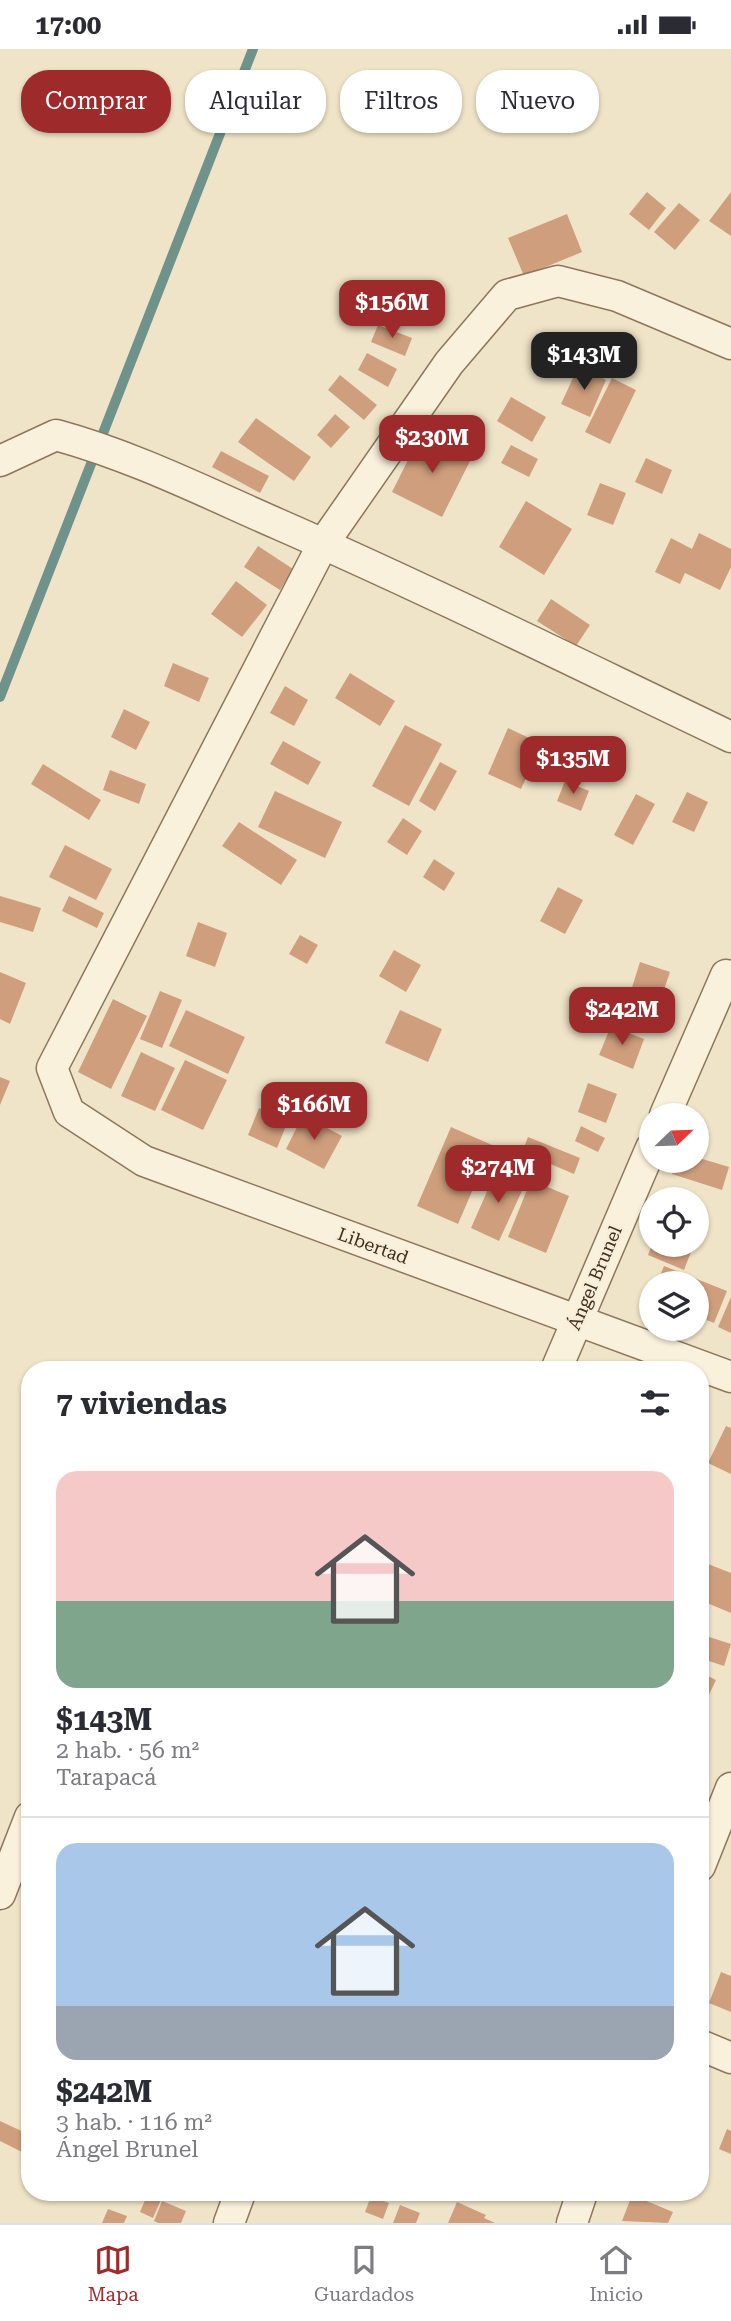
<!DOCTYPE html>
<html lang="es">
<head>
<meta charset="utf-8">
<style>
	:root { --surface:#fff; --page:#f2f2f3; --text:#2b2b33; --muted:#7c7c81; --line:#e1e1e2; --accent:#9e2a2b }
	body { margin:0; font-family:"Roboto Serif",serif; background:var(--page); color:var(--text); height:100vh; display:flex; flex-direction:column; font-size:26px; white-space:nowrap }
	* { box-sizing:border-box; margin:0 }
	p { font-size:23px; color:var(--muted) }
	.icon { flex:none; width:38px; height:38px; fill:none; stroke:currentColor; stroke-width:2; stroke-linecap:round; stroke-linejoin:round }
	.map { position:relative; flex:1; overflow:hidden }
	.drawer { position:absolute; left:21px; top:1312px; width:688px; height:840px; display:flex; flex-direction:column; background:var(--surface); border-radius:28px; box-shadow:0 2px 5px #0004 }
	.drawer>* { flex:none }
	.top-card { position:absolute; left:21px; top:21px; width:690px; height:63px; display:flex; gap:14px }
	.needle { width:46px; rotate:67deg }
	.tools { position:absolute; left:639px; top:1054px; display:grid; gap:14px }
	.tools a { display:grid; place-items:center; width:70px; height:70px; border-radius:50%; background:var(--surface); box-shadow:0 2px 5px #0004; font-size:35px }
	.price { position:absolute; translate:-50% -60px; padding:0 16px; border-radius:14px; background:var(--accent); color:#fff; font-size:23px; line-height:46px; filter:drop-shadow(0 2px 4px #0008) }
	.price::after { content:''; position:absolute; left:50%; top:42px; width:21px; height:16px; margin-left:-10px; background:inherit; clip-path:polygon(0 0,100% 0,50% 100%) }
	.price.selected { background:#222; color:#fff }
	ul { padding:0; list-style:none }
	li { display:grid; align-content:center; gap:14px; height:371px; padding:0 35px }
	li+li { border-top:2px solid var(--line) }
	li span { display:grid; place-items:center; height:217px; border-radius:21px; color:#555 }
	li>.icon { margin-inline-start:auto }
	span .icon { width:126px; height:126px; fill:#fffc; stroke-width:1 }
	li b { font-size:30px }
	h2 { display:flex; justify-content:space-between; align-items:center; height:84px; padding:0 35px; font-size:30px }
	.pill { padding:0 24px; border-radius:28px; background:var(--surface); box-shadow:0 2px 5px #0004; font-size:24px; line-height:63px }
	.pill.selected { background:var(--accent); color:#fff }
	.status { display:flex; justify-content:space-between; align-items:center; height:49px; padding:0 35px; background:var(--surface); direction:ltr }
	.status svg { height:19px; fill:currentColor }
	.tab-bar { display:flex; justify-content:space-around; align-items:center; height:98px; border-top:2px solid var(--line); background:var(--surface); font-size:19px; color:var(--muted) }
	.tab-bar a { display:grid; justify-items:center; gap:4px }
	.tab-bar .selected { color:var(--accent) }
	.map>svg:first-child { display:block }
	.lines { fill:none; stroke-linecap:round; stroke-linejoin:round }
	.stream { stroke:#6f938a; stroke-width:10 }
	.building { fill:#cf9f7d }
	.street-casing { stroke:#8d765c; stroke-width:33 }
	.street { stroke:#faf1dc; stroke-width:30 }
	.labels { text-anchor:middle; stroke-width:5; stroke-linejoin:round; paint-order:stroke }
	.street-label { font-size:18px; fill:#3d2e20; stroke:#f7eed8 }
</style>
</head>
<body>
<div class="status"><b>17:00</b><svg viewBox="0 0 49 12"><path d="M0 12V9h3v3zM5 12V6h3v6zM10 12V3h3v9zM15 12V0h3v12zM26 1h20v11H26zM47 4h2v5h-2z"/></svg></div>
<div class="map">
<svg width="731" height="2174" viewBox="0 0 731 2174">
	<rect width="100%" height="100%" fill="#f0e4c8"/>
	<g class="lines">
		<!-- stream -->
		<path class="stream" d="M 0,648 L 253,0"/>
	</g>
	<!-- building -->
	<path class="building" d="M 647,143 L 666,159 L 649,181 L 629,165 Z
		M 731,143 L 731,187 L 709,172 Z
		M 679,154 L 700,171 L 675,201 L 654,183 Z
		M 567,165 L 582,203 L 524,227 L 508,189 Z
		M 378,276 L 412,289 L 405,307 L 371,293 Z
		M 597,286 L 613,294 L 602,316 L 587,308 Z
		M 367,304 L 397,320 L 388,338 L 358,321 Z
		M 578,318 L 606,331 L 590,368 L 561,355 Z
		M 340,326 L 377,356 L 364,371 L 328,341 Z
		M 612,329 L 636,341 L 610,395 L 585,383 Z
		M 511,348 L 546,368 L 532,393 L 497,372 Z
		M 335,365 L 350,378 L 331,399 L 317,386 Z
		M 256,369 L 311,408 L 294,432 L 238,393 Z
		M 421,385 L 471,410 L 442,468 L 392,443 Z
		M 511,396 L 538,410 L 529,428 L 501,414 Z
		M 221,402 L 269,427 L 260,444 L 212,418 Z
		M 646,409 L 672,421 L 662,445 L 635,433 Z
		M 600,434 L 626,444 L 613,476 L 587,466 Z
		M 526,452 L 572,480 L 544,526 L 499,498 Z
		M 699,484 L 731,500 L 731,518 L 720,541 L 685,524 L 680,535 L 655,523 L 671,489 L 692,500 Z
		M 258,497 L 293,520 L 280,541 L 244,518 Z
		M 236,532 L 267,556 L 242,588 L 211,565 Z
		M 551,550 L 590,576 L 576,597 L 537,572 Z
		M 173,614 L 209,629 L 199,653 L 164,637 Z
		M 350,624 L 395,652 L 380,677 L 335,649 Z
		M 285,637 L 308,651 L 294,677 L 270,664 Z
		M 124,660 L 150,673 L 136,701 L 111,688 Z
		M 405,676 L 442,695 L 409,757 L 372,737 Z
		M 508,679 L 542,695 L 521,740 L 488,725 Z
		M 283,692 L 321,713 L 308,736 L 270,715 Z
		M 440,713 L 457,722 L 435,762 L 419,752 Z
		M 43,715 L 101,751 L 89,771 L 31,735 Z
		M 110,721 L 146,735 L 139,755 L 103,741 Z
		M 565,732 L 589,742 L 581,762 L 557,752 Z
		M 275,742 L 342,773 L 325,809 L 258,778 Z
		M 687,743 L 708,753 L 694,783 L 672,773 Z
		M 636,745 L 655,755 L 633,796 L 614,786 Z
		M 403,769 L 422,782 L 407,806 L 387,793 Z
		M 239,773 L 297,811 L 281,836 L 222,797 Z
		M 65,796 L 112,820 L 96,851 L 49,828 Z
		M 434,810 L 455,824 L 444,842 L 423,828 Z
		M 558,838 L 583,851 L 565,885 L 540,872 Z
		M 0,847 L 41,859 L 33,883 L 0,873 Z
		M 69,847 L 104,864 L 97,879 L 62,862 Z
		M 198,873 L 227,884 L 215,918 L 186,907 Z
		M 300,886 L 318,896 L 307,915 L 289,905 Z
		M 394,901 L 421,916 L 406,943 L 379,927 Z
		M 640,913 L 670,923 L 657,961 L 628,951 Z
		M 0,923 L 26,934 L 10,975 L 0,970 Z
		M 160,942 L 182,951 L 162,999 L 140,990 Z
		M 113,950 L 147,967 L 111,1040 L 78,1023 Z
		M 186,961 L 245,988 L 228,1025 L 169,997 Z
		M 400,961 L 442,980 L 428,1013 L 385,994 Z
		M 611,977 L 644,990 L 633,1020 L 599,1006 Z
		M 141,1003 L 175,1019 L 155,1062 L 121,1047 Z
		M 185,1011 L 227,1031 L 203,1081 L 161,1061 Z
		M 0,1028 L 10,1032 L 0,1056 Z
		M 588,1034 L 617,1045 L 606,1074 L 578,1063 Z
		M 259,1059 L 288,1072 L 277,1099 L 248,1086 Z
		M 303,1066 L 342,1087 L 324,1120 L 286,1100 Z
		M 581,1077 L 605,1089 L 598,1103 L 575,1092 Z
		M 451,1078 L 492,1096 L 458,1175 L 417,1157 Z
		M 528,1088 L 580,1109 L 574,1125 L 522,1103 Z
		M 696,1108 L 729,1118 L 722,1141 L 672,1125 L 676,1111 L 696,1111 Z
		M 497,1120 L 526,1133 L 499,1192 L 471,1179 Z
		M 531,1131 L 569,1147 L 546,1204 L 508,1188 Z
		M 652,1195 L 694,1195 L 684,1221 L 648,1206 Z
		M 664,1217 L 727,1242 L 714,1274 L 696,1267 L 696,1234 L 657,1234 Z
		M 731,1248 L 731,1284 L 718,1278 Z
		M 726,1377 L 731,1379 L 731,1425 L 708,1414 Z
		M 708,1515 L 731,1524 L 731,1564 L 700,1551 L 700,1535 Z
		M 700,1585 L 731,1595 L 724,1617 L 700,1609 Z
		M 700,1623 L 716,1631 L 707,1650 L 700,1647 Z
		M 721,1923 L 731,1927 L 731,1963 L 709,1954 Z
		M 0,2072 L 30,2086 L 30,2107 L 0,2092 Z
		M 727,2080 L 731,2082 L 731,2105 L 719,2100 Z
		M 148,2144 L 164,2144 L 153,2169 L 140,2163 Z
		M 632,2146 L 673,2163 L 668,2174 L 622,2172 Z
		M 371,2147 L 389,2154 L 383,2170 L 365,2163 Z
		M 162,2152 L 186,2162 L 181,2174 L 158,2174 L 154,2172 Z
		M 457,2153 L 486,2166 L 484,2169 L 495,2174 L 448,2174 Z
		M 400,2156 L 420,2164 L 416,2174 L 393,2174 Z
		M 108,2160 L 127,2167 L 124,2174 L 102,2174 Z"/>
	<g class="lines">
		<!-- street casing -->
		<g class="street-casing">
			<path id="street" d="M 731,295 L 617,247 L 558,232 L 507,246 L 449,314 L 323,495 L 52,1019 L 69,1063 L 144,1112 L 731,1328
				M 0,412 L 56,386 C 133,407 205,443 278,475 C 431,542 580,616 731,688
				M 665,1066 L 726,926
				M 556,1321 L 651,1099
				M 700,1817 L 731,1739
				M 0,1845 L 30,1768
				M 700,1996 L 731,2009
				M 229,2174 L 240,2144
				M 572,2174 L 582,2144"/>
		</g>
		<!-- street -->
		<use href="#street" class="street"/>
	</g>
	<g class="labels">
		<!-- street labels -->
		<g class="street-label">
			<text transform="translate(373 1197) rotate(20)" y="6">Libertad</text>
			<text transform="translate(595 1229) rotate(-67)" y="6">Ángel Brunel</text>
		</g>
	</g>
</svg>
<div class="tools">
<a><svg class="needle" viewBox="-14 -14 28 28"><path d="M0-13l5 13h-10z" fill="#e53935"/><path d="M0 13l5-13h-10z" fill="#7c7c81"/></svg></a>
<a><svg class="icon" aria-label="locate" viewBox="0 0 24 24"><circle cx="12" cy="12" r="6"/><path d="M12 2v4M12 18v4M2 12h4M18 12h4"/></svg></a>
<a><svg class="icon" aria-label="layers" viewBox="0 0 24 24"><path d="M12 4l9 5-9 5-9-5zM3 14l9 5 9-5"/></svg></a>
</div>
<b class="price" style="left:392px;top:291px">$156M</b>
<b class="price selected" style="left:584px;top:343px">$143M</b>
<b class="price" style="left:432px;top:426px">$230M</b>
<b class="price" style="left:573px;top:747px">$135M</b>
<b class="price" style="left:622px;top:998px">$242M</b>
<b class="price" style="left:314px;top:1093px">$166M</b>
<b class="price" style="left:498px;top:1156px">$274M</b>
<div class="top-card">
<a class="pill selected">Comprar</a>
<a class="pill">Alquilar</a>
<a class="pill">Filtros</a>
<a class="pill">Nuevo</a>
</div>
<section class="drawer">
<h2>7 viviendas<svg class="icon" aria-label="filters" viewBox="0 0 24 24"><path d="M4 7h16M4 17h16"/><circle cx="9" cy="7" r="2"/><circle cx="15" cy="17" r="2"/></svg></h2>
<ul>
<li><span style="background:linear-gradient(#f6c9c9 60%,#7fa58c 0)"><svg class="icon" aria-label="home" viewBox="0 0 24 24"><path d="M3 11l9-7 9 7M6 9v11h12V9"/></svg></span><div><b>$143M</b><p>2 hab. · 56 m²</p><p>Tarapacá</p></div></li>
<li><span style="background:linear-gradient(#a9c7e8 75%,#9aa5b1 0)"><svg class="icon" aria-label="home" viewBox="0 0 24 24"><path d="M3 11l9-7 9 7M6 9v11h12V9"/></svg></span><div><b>$242M</b><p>3 hab. · 116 m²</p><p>Ángel Brunel</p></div></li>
</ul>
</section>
</div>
<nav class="tab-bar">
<a class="selected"><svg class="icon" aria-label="map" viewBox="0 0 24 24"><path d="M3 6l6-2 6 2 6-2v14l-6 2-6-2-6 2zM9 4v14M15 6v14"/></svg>Mapa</a>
<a><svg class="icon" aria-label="saved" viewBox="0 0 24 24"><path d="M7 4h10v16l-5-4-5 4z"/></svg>Guardados</a>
<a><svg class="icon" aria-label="home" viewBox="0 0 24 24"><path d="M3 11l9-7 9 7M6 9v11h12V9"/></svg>Inicio</a>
</nav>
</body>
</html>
